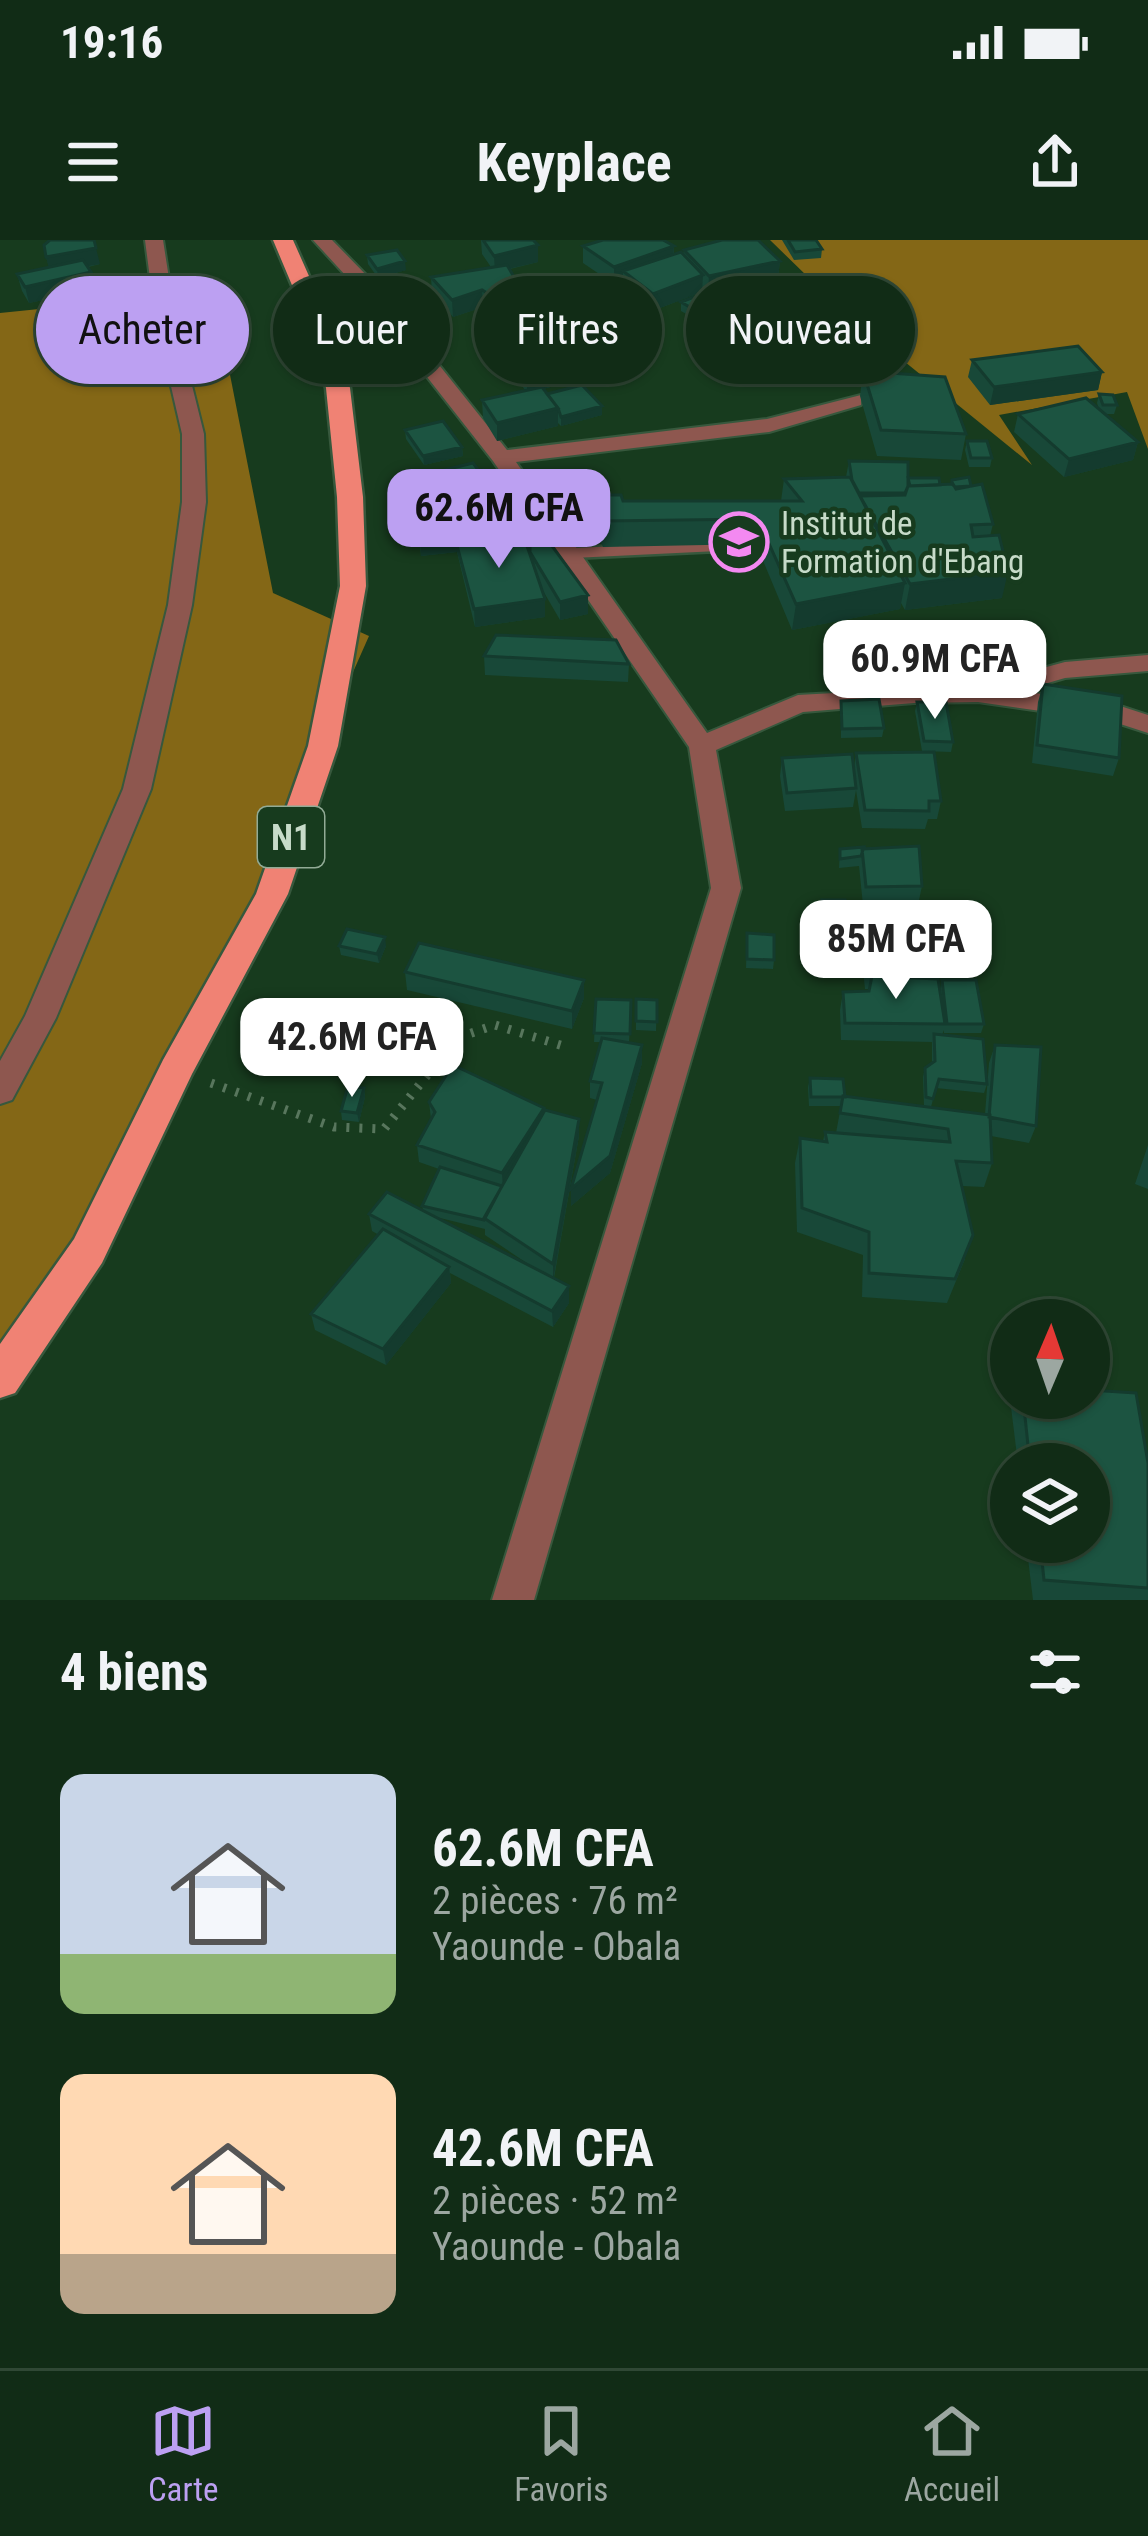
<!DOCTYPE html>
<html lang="fr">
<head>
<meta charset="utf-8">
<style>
	:root { --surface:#112c16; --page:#1e3823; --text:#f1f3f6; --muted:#9ca7a1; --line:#304835; --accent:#bca0f2 }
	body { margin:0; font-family:"Roboto Condensed",sans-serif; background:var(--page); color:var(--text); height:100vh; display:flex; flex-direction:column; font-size:45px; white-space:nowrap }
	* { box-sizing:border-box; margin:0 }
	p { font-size:39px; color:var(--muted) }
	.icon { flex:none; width:66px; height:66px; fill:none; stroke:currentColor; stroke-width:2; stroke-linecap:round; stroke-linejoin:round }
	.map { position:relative; height:1360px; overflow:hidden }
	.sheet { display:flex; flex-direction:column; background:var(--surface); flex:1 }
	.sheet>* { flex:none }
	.banner { position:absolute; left:36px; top:36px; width:1077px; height:108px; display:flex; gap:24px }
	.needle { width:78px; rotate:2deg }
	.controls { position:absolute; left:990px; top:1059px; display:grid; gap:24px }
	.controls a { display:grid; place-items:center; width:120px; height:120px; border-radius:50%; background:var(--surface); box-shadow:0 3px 9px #0004,0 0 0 3px var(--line); font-size:60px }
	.price { position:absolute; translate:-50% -102px; padding:0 27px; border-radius:24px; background:#fff; color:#222; font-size:39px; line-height:78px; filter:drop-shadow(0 3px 6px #0008) }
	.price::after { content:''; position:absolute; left:50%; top:72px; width:36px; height:27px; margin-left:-18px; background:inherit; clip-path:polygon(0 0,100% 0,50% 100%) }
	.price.active { background:var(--accent); color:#111 }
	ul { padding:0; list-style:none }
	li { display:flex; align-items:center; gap:36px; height:300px; padding:0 60px }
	li span { display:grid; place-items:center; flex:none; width:336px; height:240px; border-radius:24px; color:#555 }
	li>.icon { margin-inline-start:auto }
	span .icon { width:144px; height:144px; fill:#fffc; stroke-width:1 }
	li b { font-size:51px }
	h2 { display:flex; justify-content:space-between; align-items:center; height:144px; padding:0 60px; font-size:51px }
	.chip { padding:0 42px; border-radius:54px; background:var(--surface); box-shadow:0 3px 9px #0004,0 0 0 3px var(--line); font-size:42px; line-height:108px }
	.chip.active { background:var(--accent); color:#111 }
	.status { display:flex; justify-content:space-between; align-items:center; height:84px; padding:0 60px; background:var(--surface); direction:ltr }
	.status svg { height:33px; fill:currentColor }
	header { display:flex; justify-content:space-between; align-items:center; height:156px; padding:0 60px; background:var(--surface); font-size:54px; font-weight:700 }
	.tab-bar { display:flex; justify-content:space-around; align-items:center; height:168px; border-top:3px solid var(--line); background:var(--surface); font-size:33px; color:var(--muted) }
	.tab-bar a { display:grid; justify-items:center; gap:6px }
	.tab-bar .active { color:var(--accent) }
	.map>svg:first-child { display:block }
	.forest { fill:#846716 }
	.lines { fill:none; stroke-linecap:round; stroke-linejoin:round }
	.service-casing { stroke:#37583d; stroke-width:5 }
	.minor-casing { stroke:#37583d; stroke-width:4 }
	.trunk-casing { stroke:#37583d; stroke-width:5 }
	.path { stroke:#58765d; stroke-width:9; stroke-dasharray:3 10; stroke-linecap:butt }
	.service { fill:#8e574f; fill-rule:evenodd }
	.minor { fill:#8e574f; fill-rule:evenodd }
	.trunk { fill:#f08274; fill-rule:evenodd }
	.wall { fill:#184838; fill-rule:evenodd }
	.shaded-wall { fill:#143b2e }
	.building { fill:#1c5441; stroke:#143b2e; stroke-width:3 }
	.labels { text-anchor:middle; stroke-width:9; stroke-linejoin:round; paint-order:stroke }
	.far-poi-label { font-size:33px; fill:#c7dbc9; stroke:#173b1e; text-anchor:start }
	.shield { fill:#173b1e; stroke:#92ab96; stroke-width:3 }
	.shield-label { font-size:36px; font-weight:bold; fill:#c7dbc9 }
</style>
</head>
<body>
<div class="status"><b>19:16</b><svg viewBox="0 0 49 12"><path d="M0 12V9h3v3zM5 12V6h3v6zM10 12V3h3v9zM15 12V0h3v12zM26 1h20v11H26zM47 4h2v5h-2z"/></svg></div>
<header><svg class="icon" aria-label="menu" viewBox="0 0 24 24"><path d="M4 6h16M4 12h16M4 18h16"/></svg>Keyplace<svg class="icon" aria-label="share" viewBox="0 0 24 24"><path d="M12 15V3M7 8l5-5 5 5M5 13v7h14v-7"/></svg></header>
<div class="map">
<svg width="1148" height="1360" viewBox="0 0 1148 1360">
	<rect width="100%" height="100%" fill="#173b1e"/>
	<!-- forest -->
	<path class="forest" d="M 770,0 L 1148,0 L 1148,209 L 1127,152 L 999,175 L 1032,225 L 846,74 Z
		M 167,56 L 220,84 L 273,353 L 369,396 L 150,890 L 0,1130 L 0,73 Z"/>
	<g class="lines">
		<!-- service casing -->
		<g class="service-casing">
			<path id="service" d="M 712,302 L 720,307 L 718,311 L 573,318 L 565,313 L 573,308 Z"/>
		</g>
		<!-- minor casing -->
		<g class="minor-casing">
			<path id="minor" d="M 145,0 L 163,0 L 175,77 L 204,194 L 206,262 L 192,365 L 151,549 L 56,778 L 12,860 L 0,864 L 0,821 L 25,776 L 123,549 L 168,365 L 182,262 L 182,194 L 155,77 Z
				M 313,0 L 332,0 L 372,41 L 507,210 L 767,179 L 861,155 L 861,165 L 769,192 L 516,222 L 707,493 L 798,455 L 980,445 L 1065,422 L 1148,415 L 1148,431 L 1065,438 L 1020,451 L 1114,464 L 1148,475 L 1148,493 L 1111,481 L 978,462 L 914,463 L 803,472 L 716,510 L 741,648 L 534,1360 L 492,1360 L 711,648 L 689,507 L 493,221 L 358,49 Z"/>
		</g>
		<!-- trunk casing -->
		<g class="trunk-casing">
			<path id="trunk" d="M 273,0 L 293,0 L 332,88 L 350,148 L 363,257 L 366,346 L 338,506 L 288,654 L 192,834 L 102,1023 L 15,1153 L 0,1158 L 0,1104 L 74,999 L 163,820 L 256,654 L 308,506 L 340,346 L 337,257 L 326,148 L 310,88 Z"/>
		</g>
		<!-- path -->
		<path class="path" d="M 211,843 L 334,887 L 384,889 L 457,798 L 495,785 L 570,808"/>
		<!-- service -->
		<use href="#service" class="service"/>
		<!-- minor -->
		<use href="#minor" class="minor"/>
		<!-- trunk -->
		<use href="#trunk" class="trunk"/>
	</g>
	<!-- wall -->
	<path class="wall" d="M 481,0 L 533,0 L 538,5 L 538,22 L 510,29 L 521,66 L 493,73 L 483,67 L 453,77 L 432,54 L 431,37 L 491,27 L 482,14 Z
		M 782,0 L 816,0 L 822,9 L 821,18 L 794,20 Z
		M 583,6 L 674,6 L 674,14 L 683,14 L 684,10 L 780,21 L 778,38 L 708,53 L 703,47 L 702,52 L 652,71 L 623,48 L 623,41 L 614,44 L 583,23 Z
		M 367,15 L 406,30 L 378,38 L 368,24 Z
		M 46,17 L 100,24 L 88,27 L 95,49 L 29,63 L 22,51 L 17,34 L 49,27 Z
		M 681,62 L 711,76 L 699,81 L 681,71 Z
		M 359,73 L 395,105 L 413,130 L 414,139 L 381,144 L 368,118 L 368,109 L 375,108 L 360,82 Z
		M 797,81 L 845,103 L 844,112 L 816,116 L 796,89 Z
		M 581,96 L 625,119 L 599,125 L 581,105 Z
		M 503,103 L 585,120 L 585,138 L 543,149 L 547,154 L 602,166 L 602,175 L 561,186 L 558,183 L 558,186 L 497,201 L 483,178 L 482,160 L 525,150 L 504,120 Z
		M 972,120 L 1102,132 L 1098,150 L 990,165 L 968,137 Z
		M 863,131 L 966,194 L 961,220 L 877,216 L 860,156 Z
		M 1099,154 L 1117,165 L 1114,174 L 1105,174 L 1138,202 L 1133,220 L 1064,237 L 1014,192 L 1018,174 L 1099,169 L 1097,163 Z
		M 405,190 L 462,207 L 463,216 L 424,225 L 406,199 Z
		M 967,201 L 992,218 L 990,227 L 969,227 L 965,210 Z
		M 849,221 L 908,239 L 940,245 L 951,244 L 952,240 L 971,246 L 993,284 L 990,296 L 1002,358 L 905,370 L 901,363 L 900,369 L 792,390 L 756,304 L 603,307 L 591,281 L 592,255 L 623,261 L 781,261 L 784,239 L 846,237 Z
		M 416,237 L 509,263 L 509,268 L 537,301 L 588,374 L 560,380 L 542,349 L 545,359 L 545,377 L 475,387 L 457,312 L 421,316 L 417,284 L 442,279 L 434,259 L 427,261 L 417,247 Z
		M 484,416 L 629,424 L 628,442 L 485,435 Z
		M 1043,444 L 1119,518 L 1113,536 L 1032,523 L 1038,462 Z
		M 841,461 L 884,488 L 882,497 L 841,498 Z
		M 917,462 L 953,502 L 951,512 L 922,511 L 915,471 Z
		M 856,513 L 941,561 L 937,579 L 928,579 L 925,589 L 862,588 L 856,550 L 853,567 L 785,571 L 780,536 L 782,518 L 854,527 Z
		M 840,609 L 864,609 L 922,646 L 918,665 L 863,665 L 859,626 L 839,628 Z
		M 822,660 L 845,669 L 844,678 L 822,678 L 820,669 Z
		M 916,671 L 939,683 L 937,693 L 925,692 L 931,733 L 929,739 L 940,751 L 942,740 L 984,784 L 981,793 L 944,793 L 944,790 L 942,795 L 987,844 L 984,853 L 936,848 L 931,867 L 985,874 L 989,823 L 995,805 L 1036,886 L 1029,903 L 991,896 L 992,923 L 984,947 L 962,946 L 965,1019 L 947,1063 L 862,1057 L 863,1015 L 797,992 L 795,923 L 800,898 L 823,901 L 825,892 L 836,893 L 841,866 L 809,866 L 808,847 L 810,838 L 845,856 L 924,866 L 923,837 L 925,828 L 932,823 L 932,802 L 841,800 L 840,770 L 843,752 L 869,751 L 869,749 L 865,749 L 859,692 L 863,674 L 915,676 Z
		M 747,693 L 774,720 L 773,729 L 746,728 Z
		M 339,706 L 386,706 L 379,723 L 341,715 Z
		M 405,732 L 584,740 L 584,758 L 572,789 L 407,750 Z
		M 596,759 L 631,760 L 629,803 L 642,823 L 610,933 L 571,966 L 597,860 L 590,858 L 590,841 L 601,802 L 594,802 Z
		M 636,759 L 657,760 L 656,791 L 636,790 Z
		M 364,848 L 365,857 L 359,882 L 342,880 L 341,871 Z
		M 429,862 L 544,873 L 579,896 L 554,1038 L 569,1046 L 569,1063 L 553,1087 L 450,1033 L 451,1043 L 386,1125 L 315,1090 L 311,1074 L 379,995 L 372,991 L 369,974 L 423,970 L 422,966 L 439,929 L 419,922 L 417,905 L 431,879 ZM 436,977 L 485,989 L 485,995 L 537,1030 Z
		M 1148,905 L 1148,949 L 1135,944 Z
		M 1015,1158 L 1089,1158 L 1148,1223 L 1148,1360 L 1033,1360 L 1026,1302 L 1089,1302 L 1089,1224 L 1018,1224 L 1011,1167 Z"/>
	<!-- shaded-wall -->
	<path class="shaded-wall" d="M 538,5 L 538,22 L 495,32 L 494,16 Z
		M 674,6 L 673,23 L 623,31 L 623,41 L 614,44 L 614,27 Z
		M 96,8 L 100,24 L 50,33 L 46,17 Z
		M 405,21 L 406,30 L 378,38 L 377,29 Z
		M 780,21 L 778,38 L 708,53 L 709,36 Z
		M 91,32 L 95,49 L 29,63 L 25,47 Z
		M 703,35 L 702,52 L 652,71 L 653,54 Z
		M 521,49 L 521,66 L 493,73 L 492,56 Z
		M 482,50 L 483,67 L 453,77 L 452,60 Z
		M 712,68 L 711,76 L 699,81 L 700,73 Z
		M 394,98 L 395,107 L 376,111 L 375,102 Z
		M 845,103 L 844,112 L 816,116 L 817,107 Z
		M 626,110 L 625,119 L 599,125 L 599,116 Z
		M 585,120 L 585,138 L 527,153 L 527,136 Z
		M 413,130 L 414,139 L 381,144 L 380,135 Z
		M 1102,132 L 1098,150 L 990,165 L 994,147 Z
		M 602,166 L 602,175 L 561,186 L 561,177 Z
		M 558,168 L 558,186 L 497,201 L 497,183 Z
		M 1138,202 L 1133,220 L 1064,237 L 1069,219 Z
		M 462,207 L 463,216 L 424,225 L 423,216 Z
		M 433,250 L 434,259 L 427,261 L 427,252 Z
		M 537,284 L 537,302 L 459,311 L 456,302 L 457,312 L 421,316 L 420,298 Z
		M 1008,332 L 1002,358 L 905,370 L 910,344 Z
		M 905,343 L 900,369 L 792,390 L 796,364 Z
		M 588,355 L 588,374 L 560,380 L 560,362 Z
		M 545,359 L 545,377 L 475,387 L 474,369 Z
		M 385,697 L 386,706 L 379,723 L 377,714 Z
		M 584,740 L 584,758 L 572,789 L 572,771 Z
		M 642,805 L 642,823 L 610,933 L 571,966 L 571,949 Z
		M 364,848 L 365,857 L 359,882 L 357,873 Z
		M 544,868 L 544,885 L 503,950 L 502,933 Z
		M 579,879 L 579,896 L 553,1041 L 553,1024 Z
		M 449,1027 L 451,1043 L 386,1125 L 383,1109 Z
		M 569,1046 L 569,1063 L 553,1087 L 552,1071 Z"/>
	<!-- building -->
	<path class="building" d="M 50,0 L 94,0 L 96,8 L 46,17 L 44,5 Z
		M 483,0 L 533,0 L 538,5 L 494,16 Z
		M 603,0 L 663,0 L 674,6 L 614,27 L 583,6 Z
		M 722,0 L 758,0 L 780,21 L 709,36 L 684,10 Z
		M 788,0 L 816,0 L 822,9 L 795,12 Z
		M 397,10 L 405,21 L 377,29 L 367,15 Z
		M 681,12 L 703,35 L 653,54 L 623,31 Z
		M 83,20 L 91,32 L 25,47 L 17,34 Z
		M 507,25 L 521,49 L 492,56 L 482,50 L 452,60 L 431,37 Z
		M 694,57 L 712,68 L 700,73 L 681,62 Z
		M 378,70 L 394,98 L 375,102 L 359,73 Z
		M 824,77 L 845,103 L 817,107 L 797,81 Z
		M 556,90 L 585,120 L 527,136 L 503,103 Z
		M 607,90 L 626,110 L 599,116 L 581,96 Z
		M 400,104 L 413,130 L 380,135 L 368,109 Z
		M 1078,106 L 1102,132 L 994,147 L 972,120 Z
		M 863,131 L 945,137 L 966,194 L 881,190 Z
		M 582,145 L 602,166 L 561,177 L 558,168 L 547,154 Z
		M 542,147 L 558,168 L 497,183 L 482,160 Z
		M 1099,154 L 1113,155 L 1117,165 L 1103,165 Z
		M 1086,158 L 1138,202 L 1069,219 L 1018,174 Z
		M 443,181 L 462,207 L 423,216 L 405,190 Z
		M 967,201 L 987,201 L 992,218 L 971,218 Z
		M 849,221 L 908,222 L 908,246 L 905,253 L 859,253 L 852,240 Z
		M 473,223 L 479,231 L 433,244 L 433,250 L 427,252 L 416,237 Z
		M 483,230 L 509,263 L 485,272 L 526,266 L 537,284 L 420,298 L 417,284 L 449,277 L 433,244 Z
		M 850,237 L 905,343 L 796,364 L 758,279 L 603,281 L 592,255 L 621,255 L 623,261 L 802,261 L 784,239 Z
		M 969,237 L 971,246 L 955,247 L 952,244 L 952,240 Z
		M 908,238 L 939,238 L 940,245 L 910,246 Z
		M 953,244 L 956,249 L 982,244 L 993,284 L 971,285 L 973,297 L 999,295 L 1008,332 L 910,344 L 860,256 L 905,255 L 908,246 Z
		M 523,294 L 545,359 L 474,369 L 456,302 Z
		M 547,299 L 588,355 L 560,362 L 530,312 L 530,302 Z
		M 496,395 L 616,400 L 629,424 L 484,416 Z
		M 1043,444 L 1122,456 L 1119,518 L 1037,505 Z
		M 879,459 L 884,488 L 842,489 L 841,461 Z
		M 917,462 L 946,462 L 953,502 L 924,501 Z
		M 934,512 L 941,561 L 929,561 L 929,571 L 865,570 L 856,513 Z
		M 852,514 L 856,548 L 787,553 L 782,518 Z
		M 919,606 L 922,646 L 866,647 L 862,609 Z
		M 864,607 L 861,616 L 840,619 L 840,609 Z
		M 822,660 L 845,660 L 845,669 L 823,669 Z
		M 916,671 L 938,672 L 939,683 L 924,683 L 923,676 L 916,676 Z
		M 863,674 L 923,676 L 931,733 L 869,731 Z
		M 347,689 L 385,697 L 377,714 L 339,706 Z
		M 747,693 L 774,695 L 774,720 L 747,719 Z
		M 419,703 L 584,740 L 572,771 L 405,732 Z
		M 872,736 L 938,739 L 945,784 L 845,783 L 843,752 L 869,751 Z
		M 942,740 L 976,740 L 984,784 L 947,784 Z
		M 596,759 L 631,760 L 630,794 L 594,793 Z
		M 636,759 L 657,760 L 657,782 L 636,781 Z
		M 934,794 L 983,799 L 987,844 L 939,839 L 933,859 L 926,857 L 925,828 L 935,821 Z
		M 602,798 L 642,805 L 610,916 L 571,949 L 602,843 L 590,841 Z
		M 995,805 L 1041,807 L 1036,886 L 989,877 Z
		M 453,825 L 544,868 L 502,933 L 417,905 L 435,872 L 429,862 Z
		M 810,838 L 843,839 L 845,857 L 811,857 Z
		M 348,846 L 364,848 L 357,873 L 341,871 Z
		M 843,856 L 990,875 L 992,923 L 956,921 L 973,995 L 955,1039 L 869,1033 L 869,992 L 802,968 L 800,898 L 827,902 L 825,892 L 950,902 L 948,889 L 840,873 Z
		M 545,870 L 579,879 L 553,1024 L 484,978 Z
		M 440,927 L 502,946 L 484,980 L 422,966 Z
		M 387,952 L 569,1046 L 552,1071 L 369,974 Z
		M 383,989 L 449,1027 L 383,1109 L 311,1074 Z
		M 1089,1150 L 1136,1153 L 1148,1223 L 1148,1348 L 1044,1340 L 1040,1302 L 1089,1302 L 1089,1224 L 1030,1224 L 1023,1158 L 1089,1158 Z"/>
	<!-- icons -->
	<defs>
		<g id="school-ring" transform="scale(3)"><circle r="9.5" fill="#173b1e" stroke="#f389f1" stroke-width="1.5"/><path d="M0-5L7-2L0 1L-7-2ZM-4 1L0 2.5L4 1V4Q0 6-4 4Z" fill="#f389f1"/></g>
	</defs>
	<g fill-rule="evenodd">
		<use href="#school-ring" x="739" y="302"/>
	</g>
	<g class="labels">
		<!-- far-poi labels -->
		<g class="far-poi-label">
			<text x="781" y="295">Institut de<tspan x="781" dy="38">Formation d'Ebang</tspan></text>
		</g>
		<!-- shield labels -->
		<rect class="shield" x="258" y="567" width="66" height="60" rx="9"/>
		<g class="shield-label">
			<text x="291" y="610">N1</text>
		</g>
	</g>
</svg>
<div class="controls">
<a><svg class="needle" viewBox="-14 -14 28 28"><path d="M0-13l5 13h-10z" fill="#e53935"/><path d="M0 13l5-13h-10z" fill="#9ca7a1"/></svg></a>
<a><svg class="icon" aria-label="layers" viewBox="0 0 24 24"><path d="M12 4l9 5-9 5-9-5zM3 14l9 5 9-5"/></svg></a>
</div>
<b class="price active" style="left:499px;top:331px">62.6M CFA</b>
<b class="price" style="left:935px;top:482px">60.9M CFA</b>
<b class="price" style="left:896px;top:762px">85M CFA</b>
<b class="price" style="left:352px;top:860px">42.6M CFA</b>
<div class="banner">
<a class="chip active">Acheter</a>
<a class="chip">Louer</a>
<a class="chip">Filtres</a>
<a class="chip">Nouveau</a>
</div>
</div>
<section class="sheet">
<h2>4 biens<svg class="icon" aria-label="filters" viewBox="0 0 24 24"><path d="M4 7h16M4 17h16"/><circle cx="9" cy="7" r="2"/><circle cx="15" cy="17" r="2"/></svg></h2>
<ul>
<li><span style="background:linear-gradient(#c9d6e8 75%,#8fb573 0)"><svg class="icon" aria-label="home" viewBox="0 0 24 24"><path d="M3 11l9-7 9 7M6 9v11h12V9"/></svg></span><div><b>62.6M CFA</b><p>2 pièces · 76 m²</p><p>Yaounde - Obala</p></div></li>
<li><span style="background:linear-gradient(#ffd9b3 75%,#b9a48a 0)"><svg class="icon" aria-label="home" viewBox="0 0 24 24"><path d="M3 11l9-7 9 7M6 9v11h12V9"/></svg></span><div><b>42.6M CFA</b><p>2 pièces · 52 m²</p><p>Yaounde - Obala</p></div></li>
</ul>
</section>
<nav class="tab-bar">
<a class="active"><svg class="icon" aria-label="map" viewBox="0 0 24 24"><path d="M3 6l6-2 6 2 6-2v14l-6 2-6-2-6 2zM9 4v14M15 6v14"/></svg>Carte</a>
<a><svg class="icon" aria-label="saved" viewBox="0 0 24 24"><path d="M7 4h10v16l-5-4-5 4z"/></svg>Favoris</a>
<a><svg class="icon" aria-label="home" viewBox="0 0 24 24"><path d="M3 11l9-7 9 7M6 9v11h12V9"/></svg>Accueil</a>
</nav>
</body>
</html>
